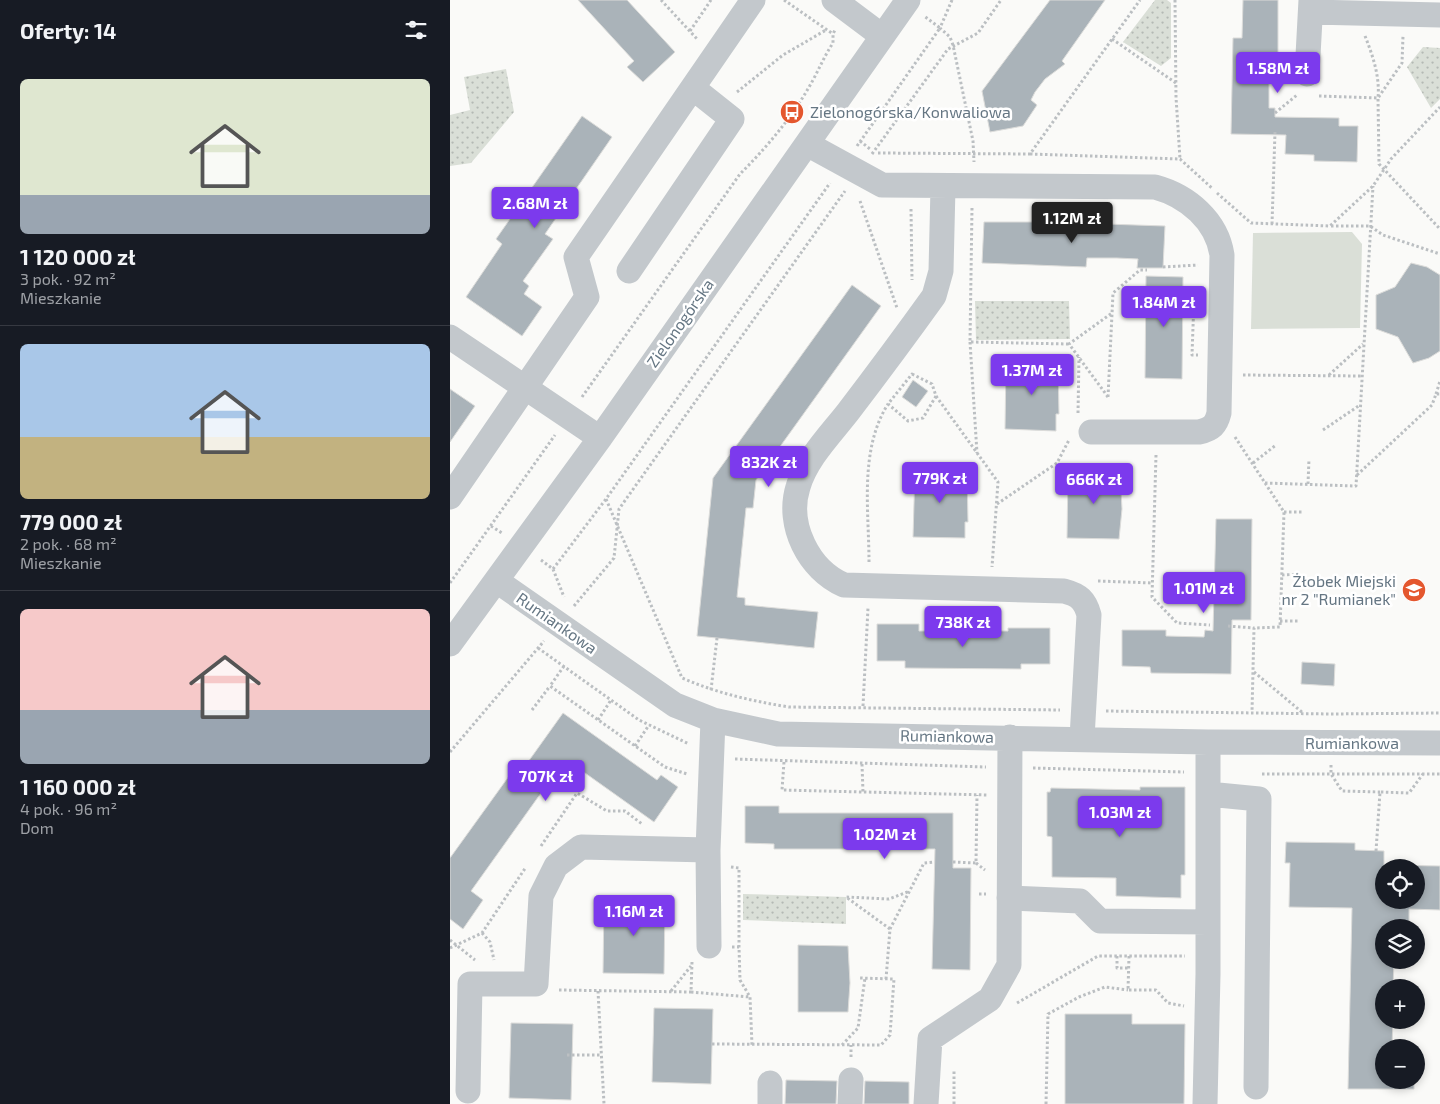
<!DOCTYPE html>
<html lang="pl">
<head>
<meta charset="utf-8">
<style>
	:root { --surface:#171b24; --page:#20242c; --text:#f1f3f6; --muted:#9ea1a6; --line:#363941; --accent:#7c3aed }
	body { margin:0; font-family:"Exo 2",sans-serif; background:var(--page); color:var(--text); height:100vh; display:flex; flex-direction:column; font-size:19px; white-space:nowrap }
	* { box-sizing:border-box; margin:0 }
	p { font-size:16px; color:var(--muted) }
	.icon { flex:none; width:28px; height:28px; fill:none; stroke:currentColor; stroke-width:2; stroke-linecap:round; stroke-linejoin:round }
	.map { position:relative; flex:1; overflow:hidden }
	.side { display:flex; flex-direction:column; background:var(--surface); width:450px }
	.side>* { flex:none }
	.tools { position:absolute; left:925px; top:859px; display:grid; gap:10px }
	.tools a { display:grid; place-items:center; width:50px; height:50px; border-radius:50%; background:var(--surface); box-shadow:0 2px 8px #0003; font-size:25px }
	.price { position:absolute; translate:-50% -42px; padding:0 11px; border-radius:5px; background:var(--accent); color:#fff; font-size:16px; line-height:32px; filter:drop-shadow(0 1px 2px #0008) }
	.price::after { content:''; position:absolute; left:50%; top:30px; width:15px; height:11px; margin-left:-8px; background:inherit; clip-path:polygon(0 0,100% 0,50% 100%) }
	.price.on { background:#222; color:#fff }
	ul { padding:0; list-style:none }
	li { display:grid; align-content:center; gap:10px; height:265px; padding:0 20px }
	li+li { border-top:1px solid var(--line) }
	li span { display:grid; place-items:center; height:155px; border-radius:8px; color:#555 }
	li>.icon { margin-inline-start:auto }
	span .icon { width:90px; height:90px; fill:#fffc; stroke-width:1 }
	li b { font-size:21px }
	h2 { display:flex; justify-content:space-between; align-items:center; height:60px; padding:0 20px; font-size:21px }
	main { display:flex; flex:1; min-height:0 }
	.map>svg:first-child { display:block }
	.green { fill:#dadfd7 }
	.park { fill:url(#park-dots) }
	.building { fill:#aab3b9; stroke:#dcdcda; fill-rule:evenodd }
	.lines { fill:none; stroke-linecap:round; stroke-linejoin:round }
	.path { stroke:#bbbfc2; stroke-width:3; stroke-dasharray:2.5 2.5; stroke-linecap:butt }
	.minor { stroke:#c3c8cc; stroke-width:25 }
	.labels { text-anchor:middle; stroke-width:5; stroke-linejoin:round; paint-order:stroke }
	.poi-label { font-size:16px; fill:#657683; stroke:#fff; text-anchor:start }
	.street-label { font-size:16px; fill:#657683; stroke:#fff }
</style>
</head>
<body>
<main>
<section class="side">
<h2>Oferty: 14<svg class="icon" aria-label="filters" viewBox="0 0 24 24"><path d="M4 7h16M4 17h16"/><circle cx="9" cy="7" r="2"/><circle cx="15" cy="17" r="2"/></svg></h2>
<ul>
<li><span style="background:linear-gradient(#dfe7d0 75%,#9aa5b1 0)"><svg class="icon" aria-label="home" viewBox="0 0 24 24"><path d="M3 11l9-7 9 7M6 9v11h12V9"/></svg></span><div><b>1 120 000 zł</b><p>3 pok. · 92 m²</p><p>Mieszkanie</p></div></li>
<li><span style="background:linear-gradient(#a9c7e8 60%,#c2b280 0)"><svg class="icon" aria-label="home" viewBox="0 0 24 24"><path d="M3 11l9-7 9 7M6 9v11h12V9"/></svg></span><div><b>779 000 zł</b><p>2 pok. · 68 m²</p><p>Mieszkanie</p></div></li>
<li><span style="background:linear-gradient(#f6c9c9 65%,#9aa5b1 0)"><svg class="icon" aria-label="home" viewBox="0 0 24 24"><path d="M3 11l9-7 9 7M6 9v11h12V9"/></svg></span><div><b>1 160 000 zł</b><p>4 pok. · 96 m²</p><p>Dom</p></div></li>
</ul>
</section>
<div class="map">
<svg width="990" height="1104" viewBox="0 0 990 1104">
	<defs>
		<pattern id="park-dots" width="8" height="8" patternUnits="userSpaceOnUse" patternTransform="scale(1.25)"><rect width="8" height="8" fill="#dadfd7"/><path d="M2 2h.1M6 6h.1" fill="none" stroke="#b4b9b4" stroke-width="1.8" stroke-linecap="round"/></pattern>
	</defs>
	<rect width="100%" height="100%" fill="#fafaf8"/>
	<!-- green -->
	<path class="green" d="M 902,232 L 912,244 L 910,328 L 801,329 L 803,233 Z"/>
	<!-- park -->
	<path class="park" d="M 705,0 L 717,0 L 721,3 L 721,58 L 711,66 L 673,42 Z
		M 973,47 L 990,48 L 990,99 L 981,108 L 957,67 Z
		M 56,69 L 64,112 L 21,163 L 0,166 L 0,115 L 20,110 L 14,77 Z
		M 525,301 L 619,301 L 620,339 L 526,340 Z
		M 293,894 L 396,897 L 396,924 L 293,920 Z"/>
	<!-- building -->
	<path class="building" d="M 128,0 L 177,0 L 225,52 L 193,82 L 177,67 L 184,61 Z
		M 600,0 L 655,0 L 612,61 L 615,64 L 595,79 L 585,92 L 581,100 L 587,105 L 573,126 L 540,132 L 532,91 Z
		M 793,0 L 828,0 L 828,66 L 819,67 L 819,108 L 825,108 L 825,117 L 889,118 L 889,126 L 908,126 L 907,162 L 864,161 L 864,155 L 835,154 L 836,135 L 781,134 L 783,38 L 792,38 Z
		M 132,116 L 162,137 L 95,234 L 103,239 L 73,281 L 79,286 L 74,294 L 92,307 L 72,336 L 16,297 L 52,244 L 46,239 Z
		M 534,222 L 583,222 L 583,229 L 626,230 L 626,223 L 715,226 L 713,268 L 687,268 L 688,259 L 667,258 L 637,258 L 636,267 L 532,263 Z
		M 961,263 L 977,267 L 990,275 L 990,351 L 979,358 L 963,363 L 948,337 L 926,329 L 926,295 L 945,287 Z
		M 696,276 L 733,277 L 732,379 L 695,378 Z
		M 402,285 L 431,306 L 306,480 L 303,508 L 296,508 L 287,597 L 295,598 L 295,605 L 368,612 L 364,648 L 247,636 L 263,478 Z
		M 556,362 L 608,363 L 609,414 L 606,414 L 606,431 L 555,429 Z
		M 463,380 L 478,391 L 466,407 L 452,397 Z
		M 0,389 L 25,406 L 0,442 Z
		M 465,470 L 517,471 L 518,522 L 515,522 L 515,538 L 463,537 Z
		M 618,471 L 670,472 L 672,509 L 669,539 L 617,538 Z
		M 766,519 L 802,519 L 801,620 L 782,620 L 781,674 L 701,673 L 700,667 L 672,666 L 672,630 L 716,630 L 716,636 L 754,637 L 755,630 L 763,631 Z
		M 427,624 L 469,624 L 469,631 L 558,631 L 558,628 L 600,628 L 600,664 L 571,664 L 571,669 L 455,668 L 455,661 L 427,661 Z
		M 852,662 L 885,664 L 884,686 L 851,684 Z
		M 113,713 L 207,780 L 211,775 L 228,787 L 204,822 L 121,763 L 102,790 L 96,786 L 21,891 L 33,900 L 13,929 L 0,919 L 0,858 L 67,765 L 73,769 Z
		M 690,787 L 735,787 L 735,875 L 731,875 L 731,898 L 666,896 L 666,878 L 602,877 L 602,837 L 597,836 L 597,792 L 600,792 L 601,788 L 690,790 Z
		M 295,806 L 329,806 L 329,813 L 503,813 L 503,868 L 521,868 L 520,970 L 482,969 L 485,849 L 324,849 L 324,844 L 295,843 Z
		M 836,842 L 905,843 L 905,850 L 934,851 L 934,865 L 990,866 L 990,910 L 959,909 L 959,923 L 945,922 L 945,928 L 934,928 L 934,960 L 944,960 L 943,988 L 934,988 L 934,1020 L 943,1020 L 942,1045 L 964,1046 L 964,1048 L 934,1048 L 934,1080 L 964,1080 L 964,1089 L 898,1089 L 902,908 L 839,907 L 840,863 L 835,863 ZM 934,868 L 966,868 L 966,900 L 934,900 Z
		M 154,900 L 215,901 L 214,974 L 153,973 Z
		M 348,945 L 398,946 L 400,983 L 398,1012 L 348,1012 Z
		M 204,1008 L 263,1009 L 261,1084 L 202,1082 Z
		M 615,1014 L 682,1014 L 682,1024 L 735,1024 L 734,1104 L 615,1104 Z
		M 61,1023 L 123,1024 L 121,1100 L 59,1098 Z
		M 336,1080 L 387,1081 L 386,1104 L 335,1104 Z
		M 415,1081 L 459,1082 L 459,1104 L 414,1104 Z"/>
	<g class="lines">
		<!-- path -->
		<path class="path" d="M 211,0 L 248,40
			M 334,0 L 383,34
			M 502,0 L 490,28 L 500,37 L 503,45 L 523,141 L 524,162
			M 725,0 L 726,97 L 730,159
			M 240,31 L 261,0
			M 915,36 C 923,56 930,77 928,98 L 952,63 L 953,36
			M 662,39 L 726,83
			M 287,92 L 333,55 L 376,30
			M 869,96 L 928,98 L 929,164 L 990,229
			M 825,113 L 847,95
			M 410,141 L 420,149
			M 407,146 L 490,28 L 474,16
			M 428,153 L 580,154 L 690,0
			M 422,154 L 498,49 L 528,33 L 551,0
			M 580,154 L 730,159 L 763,189
			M 767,193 L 801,223 L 880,226 L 923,186 L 941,159 L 990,107
			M 410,201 L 447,308
			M 522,208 L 520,342 L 619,344
			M 461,209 L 462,280
			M 822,224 L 825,132
			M 881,226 L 920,226 L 933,235 L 990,254
			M 713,267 L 748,265
			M 747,295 L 744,299 L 742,355 L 748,355
			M 520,342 L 527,453
			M 462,374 L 482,384 L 486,396 L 473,418 L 458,421 L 438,404 Z
			M 793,375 L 912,376
			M 879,375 L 913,344
			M 986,394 L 990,381
			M 486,396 L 548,482 L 542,567
			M 132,397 L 290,174 C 318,146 344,115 363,80 C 370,67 375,55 383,43 L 383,34 L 385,30
			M 658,397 L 663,293 L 690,270 L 697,270
			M 658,397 L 619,344 L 662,313
			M 628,413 L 629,357
			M 873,430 L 910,405
			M 785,437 L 834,512 L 830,627 L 804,628 L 802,712
			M 706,455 L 702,597 L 727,623 L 760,625
			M 803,463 L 826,445
			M 907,475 L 982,405 L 986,394 L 990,394
			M 815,483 L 906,486 L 923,186
			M 858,484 L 859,459
			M 156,499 L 232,678 C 267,693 301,701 339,707 L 610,710
			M 547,504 L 607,463 L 619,440
			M 834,512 L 852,512
			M 41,526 L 52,533
			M 91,560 L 103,569 L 114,597
			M 419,562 C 419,510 409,450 438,404
			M 103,569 L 156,499 L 380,183
			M 832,575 L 852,574
			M 648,581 L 703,583
			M 0,583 L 105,435
			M 124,606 L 164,558 L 169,509 L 395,191
			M 830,621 L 849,621
			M 778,626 L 804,628
			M 88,648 L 189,720 L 239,744
			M 114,666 L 100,686 L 215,767 L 237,774
			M 804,672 L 853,713
			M 261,690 L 267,638
			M 413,706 L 418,608
			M 82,710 L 100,686
			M 656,711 L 881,714
			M 881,714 L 990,713
			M 148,720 L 161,700
			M 185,746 L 199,725
			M 0,752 L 94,641
			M 285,759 L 536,767
			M 334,762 L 332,790 L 537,795
			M 412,764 L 413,792
			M 881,765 L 881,774 L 990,774
			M 583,768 L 734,772
			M 812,774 L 881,774 L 892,791 L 930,792
			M 91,846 L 127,793 L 157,811 L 175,811 L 192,824
			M 926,851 L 930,792 L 959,793 L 973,774
			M 503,862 L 526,863 L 527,795
			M 526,863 L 535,870
			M 281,867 L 289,868 L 289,947
			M 529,894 L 536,894
			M 440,929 L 396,897 L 439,899 L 460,891
			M 32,933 L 40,942 L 44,960
			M 0,940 L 25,960
			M 282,947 L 289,947 L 290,980 L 300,997 L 302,1045
			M 0,948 L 32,933 L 76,867
			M 667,956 L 667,968 L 679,968
			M 679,956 L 678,990 L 706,990 L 718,1003 L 734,1006
			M 242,962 L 241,992 L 300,997
			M 436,979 L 440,929 L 474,863 L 484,862
			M 109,990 L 241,992
			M 148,991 L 154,1104
			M 221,991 L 241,966
			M 567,1003 L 648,956 L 735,956
			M 262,1044 L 431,1045 L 440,1035 L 444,979 L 409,978
			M 392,1045 L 408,1028 L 415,978
			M 117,1055 L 151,1055
			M 401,1057 L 401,1045
			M 504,1104 L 504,1070
			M 596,1104 L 598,1014 L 629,997 L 655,987 L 678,990"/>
		<!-- minor -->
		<path class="minor" d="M 384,0 L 432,36
			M 861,12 L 990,15
			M 857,74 L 861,0
			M 357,144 L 432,185 L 705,187 C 738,196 767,221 772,255 L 769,413 C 766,425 762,429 749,432 L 641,432
			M 493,187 L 491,271 L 484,296 C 456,335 427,374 398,412 C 380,435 356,459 348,487 C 336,525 359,570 394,585 L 614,591 C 629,595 635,600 639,615 L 632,738
			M 179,271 L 282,119 L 243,88
			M 0,337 L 150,438
			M 0,497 L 137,297 L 126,257 L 303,0
			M 47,581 L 225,705 L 263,720 L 328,734 L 758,742 L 990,743
			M 0,644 L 150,438 L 458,0
			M 758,794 L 809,799 L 806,1087
			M 258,850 L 259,946
			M 559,898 L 630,901 L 650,921 L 758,922
			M 18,1091 L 20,984 L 86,984 L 91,896 L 106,866 L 131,847 L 258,850 L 263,720
			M 320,1104 L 320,1083
			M 400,1104 L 401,1080
			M 476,1104 L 480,1039 L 540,999 L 559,965 L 560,737
			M 755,1104 L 758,974 L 758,742"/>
	</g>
	<!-- icons -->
	<defs>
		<g id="bus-disc" transform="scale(1.25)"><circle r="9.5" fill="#e4572e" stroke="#fff"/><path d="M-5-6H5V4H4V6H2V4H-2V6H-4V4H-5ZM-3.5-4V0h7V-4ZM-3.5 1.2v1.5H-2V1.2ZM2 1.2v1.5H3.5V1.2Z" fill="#fff"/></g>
		<g id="school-disc" transform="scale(1.25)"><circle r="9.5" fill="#e4572e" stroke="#fff"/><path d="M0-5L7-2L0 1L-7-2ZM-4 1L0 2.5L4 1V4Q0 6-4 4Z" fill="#fff"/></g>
	</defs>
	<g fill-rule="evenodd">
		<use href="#bus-disc" x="342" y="112"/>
		<use href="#school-disc" x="964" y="590"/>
	</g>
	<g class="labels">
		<!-- poi labels -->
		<g class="poi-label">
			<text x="360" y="118">Zielonogórska/Konwaliowa</text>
			<text x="946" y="587" text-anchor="end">Żłobek Miejski<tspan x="946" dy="18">nr 2 "Rumianek"</tspan></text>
		</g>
		<!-- street labels -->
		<g class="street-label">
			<text transform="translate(230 323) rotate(-55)" y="6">Zielonogórska</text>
			<text transform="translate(107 623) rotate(35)" y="6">Rumiankowa</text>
			<text transform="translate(497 736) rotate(1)" y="6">Rumiankowa</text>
			<text x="902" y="749">Rumiankowa</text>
		</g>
	</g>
</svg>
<div class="tools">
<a><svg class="icon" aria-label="locate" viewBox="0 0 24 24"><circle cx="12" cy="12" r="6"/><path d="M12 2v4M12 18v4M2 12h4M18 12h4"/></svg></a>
<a><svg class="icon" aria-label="layers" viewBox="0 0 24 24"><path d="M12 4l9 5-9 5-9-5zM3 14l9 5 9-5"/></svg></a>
<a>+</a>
<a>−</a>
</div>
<b class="price" style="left:828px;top:94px">1.58M zł</b>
<b class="price" style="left:85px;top:229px">2.68M zł</b>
<b class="price on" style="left:622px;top:244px">1.12M zł</b>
<b class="price" style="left:714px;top:328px">1.84M zł</b>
<b class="price" style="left:582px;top:396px">1.37M zł</b>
<b class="price" style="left:319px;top:488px">832K zł</b>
<b class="price" style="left:490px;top:504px">779K zł</b>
<b class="price" style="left:644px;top:505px">666K zł</b>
<b class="price" style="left:754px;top:614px">1.01M zł</b>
<b class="price" style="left:513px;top:648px">738K zł</b>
<b class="price" style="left:96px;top:802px">707K zł</b>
<b class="price" style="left:670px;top:838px">1.03M zł</b>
<b class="price" style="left:435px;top:860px">1.02M zł</b>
<b class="price" style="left:184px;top:937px">1.16M zł</b>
</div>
</main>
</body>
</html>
